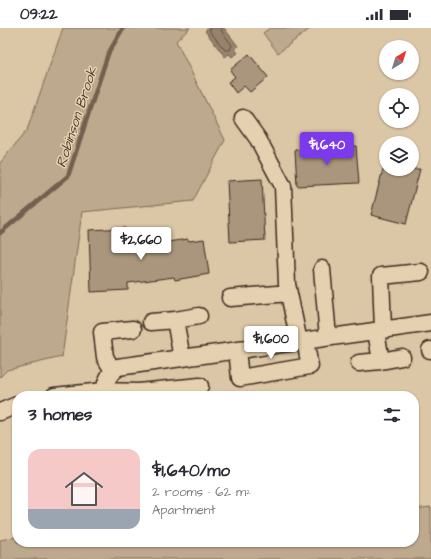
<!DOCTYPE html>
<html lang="en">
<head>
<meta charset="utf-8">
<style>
	:root { --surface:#fff; --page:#f7f7f7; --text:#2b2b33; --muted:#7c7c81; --line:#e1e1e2; --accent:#7c3aed }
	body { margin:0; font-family:"Architects Daughter",sans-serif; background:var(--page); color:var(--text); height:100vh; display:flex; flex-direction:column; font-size:15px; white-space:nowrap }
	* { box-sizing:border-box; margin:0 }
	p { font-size:13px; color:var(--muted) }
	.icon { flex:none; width:22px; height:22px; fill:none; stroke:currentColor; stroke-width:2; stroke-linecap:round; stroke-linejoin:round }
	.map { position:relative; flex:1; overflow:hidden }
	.drawer { position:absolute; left:12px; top:363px; width:407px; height:156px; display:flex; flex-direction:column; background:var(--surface); border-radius:16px; box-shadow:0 1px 3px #0004 }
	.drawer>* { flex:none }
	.needle { width:26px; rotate:38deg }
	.tools { position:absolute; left:379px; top:12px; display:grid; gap:8px }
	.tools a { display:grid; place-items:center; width:40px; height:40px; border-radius:50%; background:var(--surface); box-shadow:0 1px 3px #0004; font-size:20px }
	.price { position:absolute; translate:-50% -34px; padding:0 9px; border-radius:4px; background:#fff; color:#222; font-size:13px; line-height:26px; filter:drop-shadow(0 1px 2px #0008) }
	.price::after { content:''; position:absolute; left:50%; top:24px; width:12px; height:9px; margin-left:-6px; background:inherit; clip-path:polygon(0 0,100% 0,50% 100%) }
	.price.current { background:var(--accent); color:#fff }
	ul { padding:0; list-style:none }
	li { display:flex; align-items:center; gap:12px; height:100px; padding:0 16px }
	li+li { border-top:1px solid var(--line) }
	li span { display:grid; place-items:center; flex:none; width:112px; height:80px; border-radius:12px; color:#555 }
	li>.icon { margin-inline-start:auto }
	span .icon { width:48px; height:48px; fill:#fffc; stroke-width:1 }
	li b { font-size:17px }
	h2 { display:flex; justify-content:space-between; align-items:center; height:48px; padding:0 16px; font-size:17px }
	.status { display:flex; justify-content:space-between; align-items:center; height:28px; padding:0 20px; background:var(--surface); direction:ltr }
	.status svg { height:11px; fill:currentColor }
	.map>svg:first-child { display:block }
	.green { fill:#bda98d; stroke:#7c6a56 }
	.water { fill:#97836d; stroke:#725f4d }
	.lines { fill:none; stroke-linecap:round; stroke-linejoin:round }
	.shore { stroke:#604e3e; stroke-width:1 }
	.stream { stroke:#725f4d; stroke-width:4.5 }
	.building { fill:#a9967c; stroke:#3b2a1e }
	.minor-casing { stroke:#3b2a1e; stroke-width:19 }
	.minor { stroke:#e5d0af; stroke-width:16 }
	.labels { text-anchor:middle; stroke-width:3; stroke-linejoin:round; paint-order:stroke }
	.water-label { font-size:14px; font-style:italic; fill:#524032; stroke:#e5d0af }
</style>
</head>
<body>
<div class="status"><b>09:22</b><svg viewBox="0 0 49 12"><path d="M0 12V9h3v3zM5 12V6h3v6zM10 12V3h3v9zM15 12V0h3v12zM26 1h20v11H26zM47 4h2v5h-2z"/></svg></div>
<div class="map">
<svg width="431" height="531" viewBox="0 0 431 531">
	<rect width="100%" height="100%" fill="#dbc6a6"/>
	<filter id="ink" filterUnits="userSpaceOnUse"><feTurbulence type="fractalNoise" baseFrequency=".025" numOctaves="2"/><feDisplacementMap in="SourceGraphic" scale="8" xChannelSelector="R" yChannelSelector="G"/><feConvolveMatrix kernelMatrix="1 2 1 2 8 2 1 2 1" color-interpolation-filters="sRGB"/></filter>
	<g filter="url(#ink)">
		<!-- green -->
		<path class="green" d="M 63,0 L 190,0 L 176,13 L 225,112 L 193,173 L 82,184 L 62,329 L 7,342 L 0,349 L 0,135 L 27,102 Z
			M 270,0 L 311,0 L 278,25 L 263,5 Z
			M 431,479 L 431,531 L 0,531 L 0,512 L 17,509 L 17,514 L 414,514 L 414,481 Z"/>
		<!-- water -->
		<path class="water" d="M 208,0 L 224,0 L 238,18 L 235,21 L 238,25 L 232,29 L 229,26 L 225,29 L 205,3 Z"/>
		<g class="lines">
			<!-- shore -->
			<path class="shore" d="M 210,0 L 210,4 L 225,22 L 230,22 L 232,17 L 222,4 L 221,0"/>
			<!-- stream -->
			<path class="stream" d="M 0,205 L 68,148 L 108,26 L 123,0"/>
		</g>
		<!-- building -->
		<path class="building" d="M 249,26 L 268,49 L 250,64 L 244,58 L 236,65 L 228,54 L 235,49 L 230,42 Z
			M 356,118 L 359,155 L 297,158 L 295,122 Z
			M 383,141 L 420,141 L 406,196 L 371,187 Z
			M 262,151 L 265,212 L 230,214 L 227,153 Z
			M 125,200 L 126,220 L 188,211 L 189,213 L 204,211 L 209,246 L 175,252 L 174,249 L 128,255 L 128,262 L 91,264 L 89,202 Z"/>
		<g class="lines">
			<!-- minor casing -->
			<g class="minor-casing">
				<path id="minor" d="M 243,90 L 258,111 L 283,158 L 287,256 L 299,314
					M 322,241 L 328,309
					M 230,270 L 289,265
					M 175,292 L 199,288
					M 151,294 L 175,292 L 182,330
					M 383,302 L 381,248 L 421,244
					M 237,322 L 240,350 L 310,338 L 305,313
					M 430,322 L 431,322
					M 381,333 L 402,329
					M 359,335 L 381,333 L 376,303
					M 113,343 L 105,329 L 102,304 L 133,301
					M 104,363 C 106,353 109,345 118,339 L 431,295
					M 54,368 L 104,363 L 138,364 L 200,358
					M 0,384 L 17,377"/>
			</g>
			<!-- minor -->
			<use href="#minor" class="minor"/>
		</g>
	</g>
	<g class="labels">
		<!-- water labels -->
		<g class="water-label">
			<text transform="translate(76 89) rotate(-72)" y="5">Robinson Brook</text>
		</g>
	</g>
</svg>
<div class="tools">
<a><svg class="needle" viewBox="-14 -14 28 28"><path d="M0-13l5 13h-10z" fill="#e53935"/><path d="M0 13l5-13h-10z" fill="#7c7c81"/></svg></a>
<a><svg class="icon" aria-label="locate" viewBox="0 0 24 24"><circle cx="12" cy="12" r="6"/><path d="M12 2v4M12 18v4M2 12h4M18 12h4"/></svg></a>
<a><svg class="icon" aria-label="layers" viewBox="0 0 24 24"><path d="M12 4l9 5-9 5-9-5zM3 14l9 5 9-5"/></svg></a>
</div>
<b class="price current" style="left:327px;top:138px">$1,640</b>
<b class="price" style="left:141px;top:233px">$2,660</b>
<b class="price" style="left:271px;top:332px">$1,600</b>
<section class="drawer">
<h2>3 homes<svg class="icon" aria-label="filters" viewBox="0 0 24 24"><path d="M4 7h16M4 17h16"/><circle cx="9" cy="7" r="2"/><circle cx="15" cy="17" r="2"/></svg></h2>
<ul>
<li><span style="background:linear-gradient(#f6c9c9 75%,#9aa5b1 0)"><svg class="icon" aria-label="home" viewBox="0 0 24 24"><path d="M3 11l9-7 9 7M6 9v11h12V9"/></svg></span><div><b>$1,640/mo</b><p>2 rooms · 62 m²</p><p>Apartment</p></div></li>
</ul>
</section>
</div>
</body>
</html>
